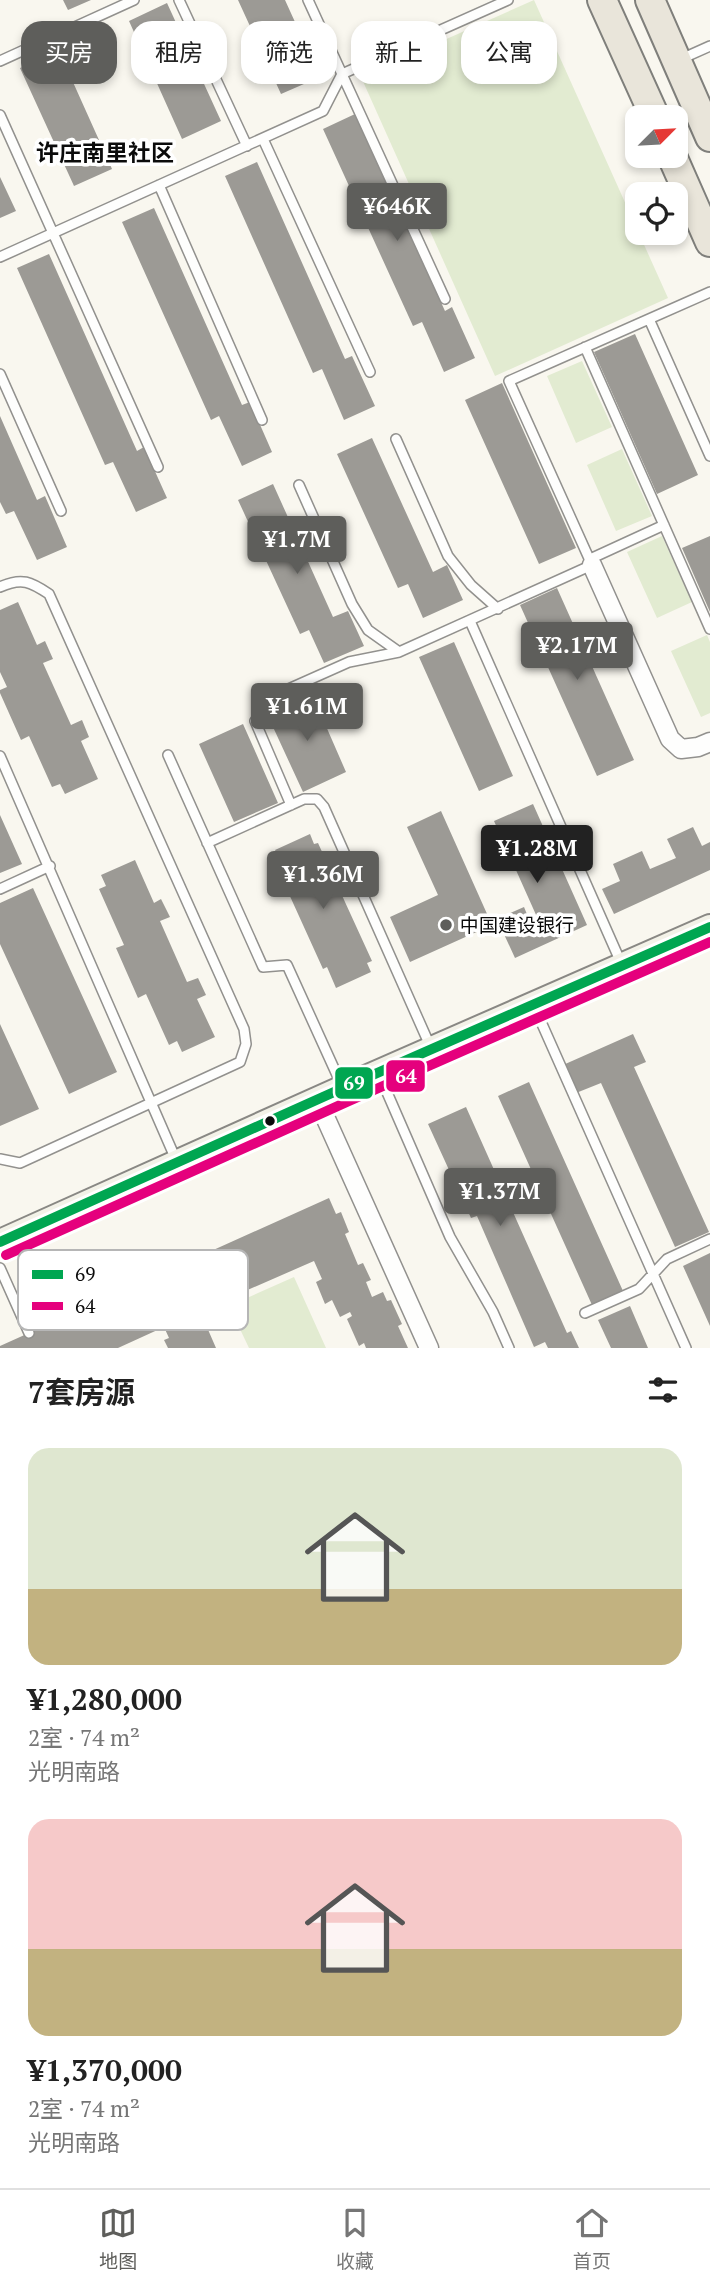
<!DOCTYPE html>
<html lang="zh">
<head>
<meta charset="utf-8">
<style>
	:root { --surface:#fff; --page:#f6f6f6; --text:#222; --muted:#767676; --line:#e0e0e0; --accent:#5e5e5b }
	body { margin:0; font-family:"PT Serif","Noto Sans SC",serif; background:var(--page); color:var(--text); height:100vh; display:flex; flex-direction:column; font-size:26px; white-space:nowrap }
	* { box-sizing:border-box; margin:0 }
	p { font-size:23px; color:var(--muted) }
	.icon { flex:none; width:38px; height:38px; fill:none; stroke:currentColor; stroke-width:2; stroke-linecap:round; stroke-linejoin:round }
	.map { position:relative; height:1348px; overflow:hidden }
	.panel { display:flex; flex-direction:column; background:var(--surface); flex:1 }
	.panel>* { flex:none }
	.top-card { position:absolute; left:21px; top:21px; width:668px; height:63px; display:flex; gap:14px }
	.needle { width:46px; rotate:66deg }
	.buttons { position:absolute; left:625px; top:105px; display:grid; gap:14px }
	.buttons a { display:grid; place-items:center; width:63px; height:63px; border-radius:14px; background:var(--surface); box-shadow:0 4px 10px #0003; font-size:35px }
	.price { position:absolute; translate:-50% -60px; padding:0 16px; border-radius:7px; background:var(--accent); color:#fff; font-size:23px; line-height:46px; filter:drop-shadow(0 2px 4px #0008) }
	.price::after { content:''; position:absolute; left:50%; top:42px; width:21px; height:16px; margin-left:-10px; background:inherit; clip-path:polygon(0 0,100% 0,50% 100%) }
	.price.selected { background:#222; color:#fff }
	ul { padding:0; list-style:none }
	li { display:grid; align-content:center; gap:14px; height:371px; padding:0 28px }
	li span { display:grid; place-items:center; height:217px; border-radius:21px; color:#555 }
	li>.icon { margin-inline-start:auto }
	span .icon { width:126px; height:126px; fill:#fffc; stroke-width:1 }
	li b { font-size:30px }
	h2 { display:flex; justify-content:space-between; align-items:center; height:84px; padding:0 28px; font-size:30px }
	.tag { padding:0 24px; border-radius:21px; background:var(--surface); box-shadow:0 4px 10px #0003; font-size:24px; line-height:63px }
	.tag.selected { background:var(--accent); color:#fff }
	.menu { display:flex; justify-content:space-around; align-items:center; height:98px; border-top:2px solid var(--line); background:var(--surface); font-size:19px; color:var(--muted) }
	.menu a { display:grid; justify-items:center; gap:4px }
	.menu .selected { color:var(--accent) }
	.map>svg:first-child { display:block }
	.green { fill:#e2ebd1 }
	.building { fill:#9c9a95 }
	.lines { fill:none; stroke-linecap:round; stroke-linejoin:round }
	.lane-casing { stroke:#92918e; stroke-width:12 }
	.street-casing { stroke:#92918e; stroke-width:21 }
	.secondary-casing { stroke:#898884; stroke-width:28 }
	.primary-casing { stroke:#7f7f7b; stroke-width:32 }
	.lane { stroke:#fefefd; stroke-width:9 }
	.street { stroke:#fefefd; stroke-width:18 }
	.secondary { stroke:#f3f2e8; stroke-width:24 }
	.primary { stroke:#e9e5da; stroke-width:28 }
	.bus-1-casing { stroke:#fff; stroke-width:16 }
	.bus-2-casing { stroke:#fff; stroke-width:16 }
	.bus-1 { stroke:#00a651; stroke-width:10 }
	.bus-2 { stroke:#e5007d; stroke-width:10 }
	.poi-dot { fill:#5e5e5b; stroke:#fff; stroke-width:2.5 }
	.bus-dot { fill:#0b0b0b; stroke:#fff; stroke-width:2.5 }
	.labels { text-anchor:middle; stroke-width:7; stroke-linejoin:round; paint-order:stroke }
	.poi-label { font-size:19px; fill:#0b0b0b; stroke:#fff; text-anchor:start }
	.quarter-label { font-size:23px; font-weight:bold; fill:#0b0b0b; stroke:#fff }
	.key { fill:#fff; stroke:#b6b6b6; stroke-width:2 }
	.key-label { font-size:19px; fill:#0b0b0b }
	.line-badge { stroke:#fff; stroke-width:2.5 }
	.badge-label { font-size:19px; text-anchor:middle; font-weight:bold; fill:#fff }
</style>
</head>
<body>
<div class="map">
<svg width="710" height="1348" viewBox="0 0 710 1348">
	<rect width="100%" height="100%" fill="#f9f7ef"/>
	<!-- green -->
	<path class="green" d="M 534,0 L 668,298 L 495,376 L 361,77 Z
		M 582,361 L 612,427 L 576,443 L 547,376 Z
		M 622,449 L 652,516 L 616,531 L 587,465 Z
		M 662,536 L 692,602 L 657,618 L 627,552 Z
		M 707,635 L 710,642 L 710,713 L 701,717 L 671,651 Z
		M 294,1277 L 326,1348 L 249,1348 L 229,1306 Z"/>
	<!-- building -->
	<path class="building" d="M 63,0 L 91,0 L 68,10 Z
		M 238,0 L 285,0 L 320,77 L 281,94 Z
		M 167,3 L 221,121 L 182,139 L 129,21 Z
		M 59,51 L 112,169 L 74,186 L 20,68 Z
		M 355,114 L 445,311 L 452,307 L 475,358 L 444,372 L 422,322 L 413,326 L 323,129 Z
		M 257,162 L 345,359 L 352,356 L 375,406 L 344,420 L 322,369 L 313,373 L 225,176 Z
		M 0,177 L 16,211 L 0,218 Z
		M 154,208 L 242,405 L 250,402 L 272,452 L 242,466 L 219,416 L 211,420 L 122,222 Z
		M 49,254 L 137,451 L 144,447 L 167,498 L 136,512 L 113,462 L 105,465 L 17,268 Z
		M 635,334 L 698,475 L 657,494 L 594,352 Z
		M 502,383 L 576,548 L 539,564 L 465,400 Z
		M 0,416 L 37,500 L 45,496 L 67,547 L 37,560 L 14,511 L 6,514 L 0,502 Z
		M 372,438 L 433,572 L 447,565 L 463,600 L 423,618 L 408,584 L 398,588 L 337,454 Z
		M 273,484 L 333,617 L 348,611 L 364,646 L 324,663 L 309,630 L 300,634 L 238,500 Z
		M 710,536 L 710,612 L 682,548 Z
		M 557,588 L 634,760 L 597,776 L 520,605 Z
		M 18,602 L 37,645 L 45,641 L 53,659 L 43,663 L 71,725 L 82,720 L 89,737 L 81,741 L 98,779 L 65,794 L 60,784 L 52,787 L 29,736 L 21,740 L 0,693 L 0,690 L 7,687 L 0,672 L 0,610 Z
		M 454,642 L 513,776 L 479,791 L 419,657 Z
		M 312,694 L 346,772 L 303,792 L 267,714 Z
		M 243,724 L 278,803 L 234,822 L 199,744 Z
		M 533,804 L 587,925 L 515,958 L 497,919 L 524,907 L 533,929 L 541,926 L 494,821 Z
		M 441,811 L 492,925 L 410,962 L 390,917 L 438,895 L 407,827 Z
		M 0,815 L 22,864 L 0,873 Z
		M 693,827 L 702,846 L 710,842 L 710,870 L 614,914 L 602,889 L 620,881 L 613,864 L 642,851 L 650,869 L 676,858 L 667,839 Z
		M 310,834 L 314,844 L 318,843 L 372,961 L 367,963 L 371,972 L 336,988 L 327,967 L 323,969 L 279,872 L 284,869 L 275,850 Z
		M 135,860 L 154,903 L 161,899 L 170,917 L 160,921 L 187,982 L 198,978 L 206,995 L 197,999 L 215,1037 L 182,1052 L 177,1041 L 169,1045 L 146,994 L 138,998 L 116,948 L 124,945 L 99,889 L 106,886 L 101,875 Z
		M 33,888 L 117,1072 L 69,1094 L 0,944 L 0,903 Z
		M 0,1024 L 39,1109 L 0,1126 Z
		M 633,1034 L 646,1062 L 634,1067 L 709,1232 L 675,1247 L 601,1083 L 576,1093 L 563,1065 Z
		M 529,1082 L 623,1291 L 592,1305 L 498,1096 Z
		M 466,1107 L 567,1333 L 571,1331 L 579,1348 L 548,1348 L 545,1342 L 534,1347 L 477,1216 L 471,1218 L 428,1124 Z
		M 329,1198 L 336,1214 L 341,1212 L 349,1232 L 345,1234 L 358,1265 L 363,1263 L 371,1280 L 366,1282 L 372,1297 L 383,1292 L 387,1301 L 391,1300 L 402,1324 L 398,1326 L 408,1348 L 366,1348 L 364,1343 L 359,1346 L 347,1319 L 352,1316 L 350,1312 L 340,1317 L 332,1300 L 325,1304 L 316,1282 L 322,1279 L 314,1261 L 195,1313 L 201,1327 L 206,1325 L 216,1348 L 168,1348 L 164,1340 L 169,1338 L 164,1327 L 118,1348 L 0,1348 L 0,1346 Z
		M 710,1253 L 710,1326 L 683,1266 Z
		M 630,1306 L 648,1348 L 611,1348 L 598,1320 Z"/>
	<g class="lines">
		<!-- lane casing -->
		<g class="lane-casing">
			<path id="lane" d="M 179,0 L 247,146
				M 308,0 L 445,299
				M 681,59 L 710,46
				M 0,61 L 134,0
				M 0,115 L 158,467
				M 263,139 L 370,372
				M 159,185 L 262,420
				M 0,257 L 323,111 L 342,74 L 508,0
				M 649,319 L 710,292
				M 585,347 L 710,629
				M 0,374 L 61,511
				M 396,439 L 448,556 L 471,585 L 498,609
				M 299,485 L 352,604 L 368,630 L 399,652
				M 590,559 L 664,525
				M 0,587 C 22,577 31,582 49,594 L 244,1029 L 246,1044 L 240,1062 L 20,1163 L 0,1159
				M 470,621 L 622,965
				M 266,699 L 349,662 L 399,652 L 592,565 L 509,381 L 649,319 L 710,456
				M 255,721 L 291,805
				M 168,755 L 263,967 L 287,965 L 342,1086
				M 0,756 L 177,1162
				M 207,843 L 304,799 L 317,799 L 324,807 L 431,1048
				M 0,889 L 50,866
				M 534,1006 L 686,1348
				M 379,1074 L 450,1237 L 493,1312 L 509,1348
				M 0,1268 L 29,1333
				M 585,1313 L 639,1289 L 667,1259 L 710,1239"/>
		</g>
		<!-- street casing -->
		<g class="street-casing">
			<path id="street" d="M 592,565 L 670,739 L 681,749 L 698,747 L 710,742
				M 317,1099 L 429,1348"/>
		</g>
		<!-- secondary casing -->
		<g class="secondary-casing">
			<path id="secondary" d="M 0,1242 L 343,1088 L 710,927"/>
		</g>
		<!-- primary casing -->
		<g class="primary-casing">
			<path id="primary" d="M 602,0 L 655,117
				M 650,0 L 710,137
				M 672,156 L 710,242"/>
		</g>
		<!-- lane -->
		<use href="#lane" class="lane"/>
		<!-- street -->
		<use href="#street" class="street"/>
		<!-- secondary -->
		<use href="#secondary" class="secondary"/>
		<!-- primary -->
		<use href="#primary" class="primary"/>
		<!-- bus-1 casing -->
		<g class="bus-1-casing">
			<path id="bus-1" d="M 0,1242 L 343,1088 L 710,927"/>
		</g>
		<!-- bus-2 casing -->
		<g class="bus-2-casing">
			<path id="bus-2" d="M 6,1255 L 349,1101 L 710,942"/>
		</g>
		<!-- bus-1 -->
		<use href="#bus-1" class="bus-1"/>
		<!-- bus-2 -->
		<use href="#bus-2" class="bus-2"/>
	</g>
	<!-- markers -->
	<circle class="poi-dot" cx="446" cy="925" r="7"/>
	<circle class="bus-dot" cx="270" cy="1121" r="6"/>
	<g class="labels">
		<!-- poi labels -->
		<g class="poi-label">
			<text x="460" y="932">中国建设银行</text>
		</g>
		<!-- quarter labels -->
		<g class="quarter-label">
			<text x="105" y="161">许庄南里社区</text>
		</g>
	</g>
	<!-- legend -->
	<rect x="18" y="1250" width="230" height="80" rx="10" class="key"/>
	<rect x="32" y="1270" width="31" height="9" fill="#00a651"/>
	<rect x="32" y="1302" width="31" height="8" fill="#e5007d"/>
	<g class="key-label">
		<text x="75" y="1281">69</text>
		<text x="75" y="1313">64</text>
	</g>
	<g class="line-badge">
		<rect x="385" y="1059" width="41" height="34" rx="7" fill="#e5007d"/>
		<rect x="334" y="1066" width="40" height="34" rx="7" fill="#00a651"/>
	</g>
	<g class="badge-label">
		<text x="406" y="1083">64</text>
		<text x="354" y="1090">69</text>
	</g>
</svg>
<div class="buttons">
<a><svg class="needle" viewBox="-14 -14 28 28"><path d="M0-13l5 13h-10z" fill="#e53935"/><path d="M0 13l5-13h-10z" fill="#767676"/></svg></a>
<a><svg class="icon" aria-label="locate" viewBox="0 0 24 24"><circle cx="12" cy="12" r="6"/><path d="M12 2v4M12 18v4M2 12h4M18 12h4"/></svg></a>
</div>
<b class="price" style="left:397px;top:243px">¥646K</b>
<b class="price" style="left:297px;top:576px">¥1.7M</b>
<b class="price" style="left:577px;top:682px">¥2.17M</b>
<b class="price" style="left:307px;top:743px">¥1.61M</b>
<b class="price selected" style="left:537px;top:885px">¥1.28M</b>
<b class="price" style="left:323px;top:911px">¥1.36M</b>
<b class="price" style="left:500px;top:1228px">¥1.37M</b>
<div class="top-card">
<a class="tag selected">买房</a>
<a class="tag">租房</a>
<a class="tag">筛选</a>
<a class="tag">新上</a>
<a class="tag">公寓</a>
</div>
</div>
<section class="panel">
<h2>7套房源<svg class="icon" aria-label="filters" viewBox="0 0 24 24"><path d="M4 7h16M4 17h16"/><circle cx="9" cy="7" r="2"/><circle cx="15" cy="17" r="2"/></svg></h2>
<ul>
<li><span style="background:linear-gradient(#dfe7d0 65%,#c2b280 0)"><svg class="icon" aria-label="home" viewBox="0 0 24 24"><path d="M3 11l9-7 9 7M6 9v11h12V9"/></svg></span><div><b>¥1,280,000</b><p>2室 · 74 m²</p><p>光明南路</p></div></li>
<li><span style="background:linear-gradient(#f6c9c9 60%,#c2b280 0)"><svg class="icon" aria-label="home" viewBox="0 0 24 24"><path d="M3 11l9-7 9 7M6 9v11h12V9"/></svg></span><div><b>¥1,370,000</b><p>2室 · 74 m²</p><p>光明南路</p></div></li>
</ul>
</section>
<nav class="menu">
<a class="selected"><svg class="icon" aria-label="map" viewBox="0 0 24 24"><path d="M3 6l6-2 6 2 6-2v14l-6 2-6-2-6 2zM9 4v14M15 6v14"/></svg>地图</a>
<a><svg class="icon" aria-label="saved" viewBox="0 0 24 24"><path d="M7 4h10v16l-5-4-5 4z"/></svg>收藏</a>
<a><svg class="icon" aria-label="home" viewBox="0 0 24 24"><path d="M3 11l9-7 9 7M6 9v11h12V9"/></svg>首页</a>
</nav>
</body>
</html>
